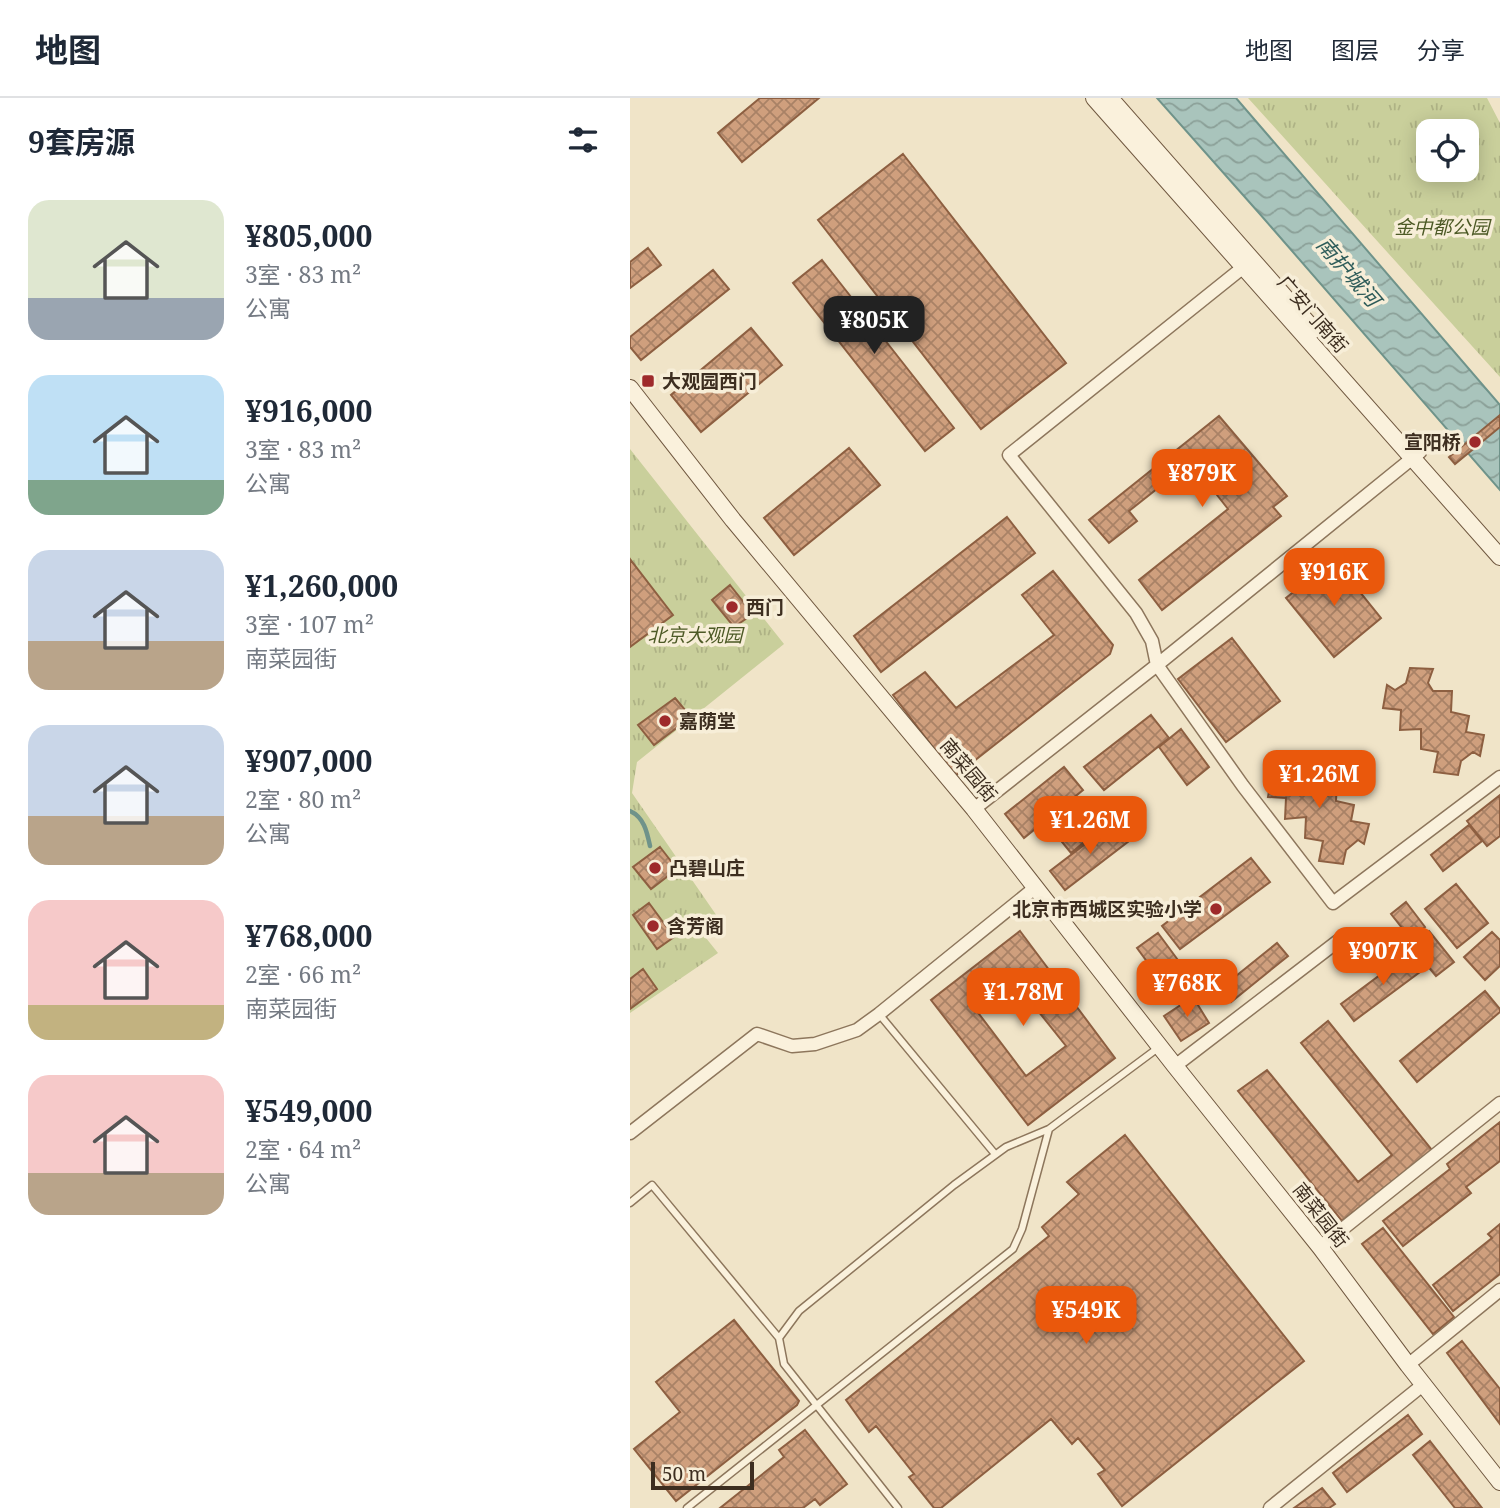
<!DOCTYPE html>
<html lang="zh">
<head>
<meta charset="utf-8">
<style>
	:root { --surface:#fff; --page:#f6f6f7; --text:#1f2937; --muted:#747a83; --line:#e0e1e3; --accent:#ea580c }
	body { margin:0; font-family:"Noto Serif","Noto Sans SC",serif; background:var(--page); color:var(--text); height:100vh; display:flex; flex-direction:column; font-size:26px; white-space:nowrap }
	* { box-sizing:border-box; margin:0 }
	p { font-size:23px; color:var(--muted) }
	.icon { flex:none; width:38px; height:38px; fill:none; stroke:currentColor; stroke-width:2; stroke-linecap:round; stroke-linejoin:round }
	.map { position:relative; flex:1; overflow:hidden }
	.sheet { display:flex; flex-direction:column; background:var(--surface); width:630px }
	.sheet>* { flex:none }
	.fabs { position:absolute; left:786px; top:21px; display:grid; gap:14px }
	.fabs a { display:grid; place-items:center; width:63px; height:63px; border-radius:14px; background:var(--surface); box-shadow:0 4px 18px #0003; font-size:35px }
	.scale { position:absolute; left:21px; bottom:18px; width:103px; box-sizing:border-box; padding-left:7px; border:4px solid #3d2e20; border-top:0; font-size:19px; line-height:24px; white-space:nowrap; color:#3d2e20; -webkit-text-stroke:5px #f7eed8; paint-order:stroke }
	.price { position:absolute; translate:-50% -60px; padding:0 16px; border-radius:14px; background:var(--accent); color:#fff; font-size:23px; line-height:46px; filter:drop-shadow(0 2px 4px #0008) }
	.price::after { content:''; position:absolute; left:50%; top:42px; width:21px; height:16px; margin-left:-10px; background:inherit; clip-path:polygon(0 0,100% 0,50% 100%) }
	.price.on { background:#222; color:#fff }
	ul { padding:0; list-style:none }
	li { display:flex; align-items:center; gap:21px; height:175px; padding:0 28px }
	li span { display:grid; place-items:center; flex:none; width:196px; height:140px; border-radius:21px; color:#555 }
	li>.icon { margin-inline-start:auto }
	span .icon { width:84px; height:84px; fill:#fffc; stroke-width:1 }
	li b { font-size:30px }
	h2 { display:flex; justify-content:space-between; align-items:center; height:84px; padding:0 28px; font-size:30px }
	header { display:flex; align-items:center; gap:42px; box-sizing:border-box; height:98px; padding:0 35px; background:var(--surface); border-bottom:2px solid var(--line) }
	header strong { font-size:33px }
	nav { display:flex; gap:38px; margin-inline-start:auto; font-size:24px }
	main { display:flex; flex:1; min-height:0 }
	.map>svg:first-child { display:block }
	.park { fill:url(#park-tufts); fill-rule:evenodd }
	.water { fill:url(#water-waves); stroke:#6f938a; stroke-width:2 }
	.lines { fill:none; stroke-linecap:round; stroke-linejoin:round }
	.stream { stroke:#6f938a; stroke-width:4.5 }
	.building { fill:url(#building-cross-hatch); stroke:#8d5f41; stroke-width:2; fill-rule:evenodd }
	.lane-casing { stroke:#8d765c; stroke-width:9 }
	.street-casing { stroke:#8d765c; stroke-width:15 }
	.secondary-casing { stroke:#6f573f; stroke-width:18 }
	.lane { stroke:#faf1dc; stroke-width:6 }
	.street { stroke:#faf1dc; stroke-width:12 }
	.secondary { stroke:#faf1dc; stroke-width:16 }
	.poi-dot { fill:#9e2a2b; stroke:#f7eed8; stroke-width:2.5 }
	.labels { text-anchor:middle; stroke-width:7; stroke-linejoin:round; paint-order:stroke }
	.park-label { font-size:19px; font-style:italic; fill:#4d5a26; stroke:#f7eed8 }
	.street-label { font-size:19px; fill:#3d2e20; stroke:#f7eed8 }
	.poi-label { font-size:19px; font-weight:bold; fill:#3d2e20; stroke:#f7eed8; text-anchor:start }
	.water-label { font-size:21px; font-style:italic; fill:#2f5d5a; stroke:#f7eed8 }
</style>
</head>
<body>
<header>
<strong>地图</strong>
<nav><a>地图</a><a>图层</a><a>分享</a></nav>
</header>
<main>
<section class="sheet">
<h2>9套房源<svg class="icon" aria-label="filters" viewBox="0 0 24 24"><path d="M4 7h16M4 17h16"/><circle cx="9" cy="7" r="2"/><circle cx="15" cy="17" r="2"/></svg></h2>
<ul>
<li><span style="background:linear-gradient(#dfe7d0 70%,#9aa5b1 0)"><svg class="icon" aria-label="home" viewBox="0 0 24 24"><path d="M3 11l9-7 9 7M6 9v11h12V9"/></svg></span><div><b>¥805,000</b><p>3室 · 83 m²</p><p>公寓</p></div></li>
<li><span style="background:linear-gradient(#bfe0f5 75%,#7fa58c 0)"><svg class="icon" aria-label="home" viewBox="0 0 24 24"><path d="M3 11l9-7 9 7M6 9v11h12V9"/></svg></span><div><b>¥916,000</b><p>3室 · 83 m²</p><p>公寓</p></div></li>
<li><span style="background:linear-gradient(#c9d6e8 65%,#b9a48a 0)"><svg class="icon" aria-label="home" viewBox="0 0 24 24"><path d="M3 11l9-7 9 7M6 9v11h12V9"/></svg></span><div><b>¥1,260,000</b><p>3室 · 107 m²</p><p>南菜园街</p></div></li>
<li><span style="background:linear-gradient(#c9d6e8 65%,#b9a48a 0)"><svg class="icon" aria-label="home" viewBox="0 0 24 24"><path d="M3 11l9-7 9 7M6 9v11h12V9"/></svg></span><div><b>¥907,000</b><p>2室 · 80 m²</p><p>公寓</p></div></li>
<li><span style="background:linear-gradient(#f6c9c9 75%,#c2b280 0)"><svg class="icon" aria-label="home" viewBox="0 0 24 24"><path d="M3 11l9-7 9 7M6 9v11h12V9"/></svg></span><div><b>¥768,000</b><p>2室 · 66 m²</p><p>南菜园街</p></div></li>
<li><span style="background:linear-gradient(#f6c9c9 70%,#b9a48a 0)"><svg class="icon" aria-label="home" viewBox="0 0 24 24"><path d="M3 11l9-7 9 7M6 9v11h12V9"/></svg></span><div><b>¥549,000</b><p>2室 · 64 m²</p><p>公寓</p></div></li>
</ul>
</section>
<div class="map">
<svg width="870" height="1410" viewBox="0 0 870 1410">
	<defs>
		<pattern id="park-tufts" width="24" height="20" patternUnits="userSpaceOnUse" patternTransform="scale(1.75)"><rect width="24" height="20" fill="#c9cf9b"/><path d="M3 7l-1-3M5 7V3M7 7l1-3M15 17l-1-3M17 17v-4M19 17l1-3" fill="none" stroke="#aeb285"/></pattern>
		<pattern id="water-waves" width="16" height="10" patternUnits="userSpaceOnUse" patternTransform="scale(1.75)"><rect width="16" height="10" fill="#a9c4bc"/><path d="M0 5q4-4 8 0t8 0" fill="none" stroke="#8ba098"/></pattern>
		<pattern id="building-cross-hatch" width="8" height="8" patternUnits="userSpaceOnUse" patternTransform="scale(1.75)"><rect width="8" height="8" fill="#cf9f7d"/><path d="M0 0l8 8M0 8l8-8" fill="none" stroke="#a98266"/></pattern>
	</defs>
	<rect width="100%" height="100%" fill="#f0e4c8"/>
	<!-- park -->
	<path class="park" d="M 618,0 L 857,0 L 870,25 L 870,279 ZM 836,33 L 836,72 L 798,72 L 798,33 Z
		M 0,351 L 154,546 L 7,664 L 2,695 L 89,821 L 72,835 L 88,855 L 0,915 Z"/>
	<!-- water -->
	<path class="water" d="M 527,0 L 606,0 L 870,307 L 870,392 L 629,115 Z"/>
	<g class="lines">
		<!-- stream -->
		<path class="stream" d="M 0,713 C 14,719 17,734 20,748"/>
	</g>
	<!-- building -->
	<path class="building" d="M 130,0 L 189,0 L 112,64 L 88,35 Z
		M 273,56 L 436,265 L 351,331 L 188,122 Z
		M 18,150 L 31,167 L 0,190 L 0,164 Z
		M 192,162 L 324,330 L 295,353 L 163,185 Z
		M 83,172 L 99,191 L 11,262 L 0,249 L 0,239 Z
		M 121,230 L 152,267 L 71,334 L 41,297 Z
		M 870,317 L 870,329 L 825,366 L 819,359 Z
		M 589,318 L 657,398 L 643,409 L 651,418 L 532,512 L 509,482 L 598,411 L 561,364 L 499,413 L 507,423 L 479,445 L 459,422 Z
		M 219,350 L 250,387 L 164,457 L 134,420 Z
		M 377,419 L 405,455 L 251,574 L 224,538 Z
		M 0,461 L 43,517 L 0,549 Z
		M 704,462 L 751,520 L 704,559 L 656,500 Z
		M 423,473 L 483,547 L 480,556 L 325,678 L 263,597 L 295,574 L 326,610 L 424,537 L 392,497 Z
		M 100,487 L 123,516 L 104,529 L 82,502 Z
		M 602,540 L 650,603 L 596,644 L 548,581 Z
		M 780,570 L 803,571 L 798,585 L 803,593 L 822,593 L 821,614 L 839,618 L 836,634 L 854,637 L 850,658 L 843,654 L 831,663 L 828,677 L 804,674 L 808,654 L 791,651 L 791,631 L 770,632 L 771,612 L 753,610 L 757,587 L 765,592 L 776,585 Z
		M 45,600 L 61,619 L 24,647 L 8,627 Z
		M 521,617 L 539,640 L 474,692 L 454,669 Z
		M 551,631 L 579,669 L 557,687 L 529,649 Z
		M 665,659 L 688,659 L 683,673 L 688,681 L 707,682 L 706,703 L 724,707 L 721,723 L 739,726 L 734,746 L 728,742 L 716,752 L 713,766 L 689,763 L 693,743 L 675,740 L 676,719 L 655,721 L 656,700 L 638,699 L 642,676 L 650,681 L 661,674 Z
		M 434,669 L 453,692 L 394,740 L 375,716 Z
		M 870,697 L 870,738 L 857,748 L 837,723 Z
		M 440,703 L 465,735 L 441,755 L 415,723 Z
		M 484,724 L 499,743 L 435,792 L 420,773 Z
		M 839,727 L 852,743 L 813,773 L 801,757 Z
		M 30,749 L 47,771 L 21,791 L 3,769 Z
		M 621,760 L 640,784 L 550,851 L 532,828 Z
		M 826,786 L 858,825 L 827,850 L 795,811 Z
		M 776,804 L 795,829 L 780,840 L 761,816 Z
		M 19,805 L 44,839 L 27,851 L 3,817 Z
		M 390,833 L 485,960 L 398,1027 L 301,902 ZM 381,879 L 436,948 L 396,978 L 343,908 Z
		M 799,833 L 824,864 L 806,878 L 780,847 Z
		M 862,834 L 870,842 L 870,868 L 855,882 L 834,859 Z
		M 528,835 L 556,873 L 535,888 L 507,850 Z
		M 647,845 L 658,858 L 601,904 L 590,891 Z
		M 781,854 L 794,871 L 724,923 L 711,906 Z
		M 13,871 L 27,891 L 0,911 L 0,881 Z
		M 855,893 L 870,911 L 870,914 L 787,984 L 770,963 Z
		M 563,899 L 579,925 L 551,943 L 534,918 Z
		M 698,923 L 802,1052 L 712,1123 L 608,993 L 637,972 L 728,1084 L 762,1057 L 671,945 Z
		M 870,1024 L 870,1063 L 836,1089 L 841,1095 L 773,1148 L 753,1123 L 820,1071 L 817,1066 Z
		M 495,1037 L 674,1263 L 492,1408 L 468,1376 L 475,1372 L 448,1340 L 442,1346 L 421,1321 L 311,1410 L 304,1410 L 279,1379 L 284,1376 L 246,1328 L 239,1334 L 216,1302 L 419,1138 L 412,1129 L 449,1096 L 437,1084 Z
		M 870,1126 L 870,1176 L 823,1213 L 803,1187 L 862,1140 L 858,1136 Z
		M 753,1130 L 824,1219 L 803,1236 L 732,1146 Z
		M 104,1222 L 169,1303 L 167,1307 L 46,1403 L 4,1351 L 50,1314 L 26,1284 Z
		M 832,1243 L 870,1291 L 870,1326 L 817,1255 Z
		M 778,1317 L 792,1336 L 717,1394 L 703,1375 Z
		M 175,1332 L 217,1386 L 190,1407 L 185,1401 L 173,1410 L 90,1410 L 154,1359 L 149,1352 Z
		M 800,1343 L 852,1410 L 825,1410 L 783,1357 Z
		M 692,1390 L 705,1406 L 699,1410 L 664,1410 Z"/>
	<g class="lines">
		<!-- lane casing -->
		<g class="lane-casing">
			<path id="lane" d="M 249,916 L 365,1056
				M 0,1105 L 22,1087 L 149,1240
				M 57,1410 L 383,1151 L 392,1131 L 419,1031 L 528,950
				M 268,1410 L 154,1266 L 149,1240 L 169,1213 L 324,1087 L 376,1049 L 419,1031"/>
		</g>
		<!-- street casing -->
		<g class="street-casing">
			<path id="street" d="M 621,163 L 379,357 L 506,515 L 522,543 L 527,567 L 613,688 L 703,805 L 870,679
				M 344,711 L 527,567 L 790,354
				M 545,968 L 712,840
				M 0,1035 L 127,936 L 162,948 L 185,946 L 227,932 L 249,916 L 406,789
				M 690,1149 L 870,1005
				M 778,1267 L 870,1192
				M 640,1410 L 794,1286"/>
		</g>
		<!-- secondary casing -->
		<g class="secondary-casing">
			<path id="secondary" d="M 464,0 L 870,459
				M 480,0 L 684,232
				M 0,290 L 103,422 L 344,711 L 545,968 L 690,1149 L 778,1267 L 870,1384"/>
		</g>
		<!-- lane -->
		<use href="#lane" class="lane"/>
		<!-- street -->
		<use href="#street" class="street"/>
		<!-- secondary -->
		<use href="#secondary" class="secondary"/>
	</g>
	<!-- markers -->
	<g class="poi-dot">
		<rect x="11" y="276" width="14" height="14" rx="3.5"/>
		<circle cx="845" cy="344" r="7"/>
		<circle cx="102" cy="509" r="7"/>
		<circle cx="35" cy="623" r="7"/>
		<circle cx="25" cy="770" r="7"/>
		<circle cx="586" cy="811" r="7"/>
		<circle cx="23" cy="828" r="7"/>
	</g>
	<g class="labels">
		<!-- park labels -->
		<g class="park-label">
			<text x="812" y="136">金中都公园</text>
			<text x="65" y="544">北京大观园</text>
		</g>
		<!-- street labels -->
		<g class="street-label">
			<text transform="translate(683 216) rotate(49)" y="7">广安门南街</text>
			<text transform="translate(339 672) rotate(50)" y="7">南菜园街</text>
			<text transform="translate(691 1117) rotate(52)" y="7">南菜园街</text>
		</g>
		<!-- poi labels -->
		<g class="poi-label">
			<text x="32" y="290">大观园西门</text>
			<text x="831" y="351" text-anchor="end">宣阳桥</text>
			<text x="116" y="516">西门</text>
			<text x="49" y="630">嘉荫堂</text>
			<text x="39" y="777">凸碧山庄</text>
			<text x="572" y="818" text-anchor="end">北京市西城区实验小学</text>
			<text x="37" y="835">含芳阁</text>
		</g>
		<!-- water labels -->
		<g class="water-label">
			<text transform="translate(718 174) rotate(49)" y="7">南护城河</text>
		</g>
	</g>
</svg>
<div class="fabs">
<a><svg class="icon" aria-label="locate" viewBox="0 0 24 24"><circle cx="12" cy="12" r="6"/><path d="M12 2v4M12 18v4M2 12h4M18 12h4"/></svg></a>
</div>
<div class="scale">50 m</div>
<b class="price on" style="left:244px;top:258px">¥805K</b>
<b class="price" style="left:572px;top:411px">¥879K</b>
<b class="price" style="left:704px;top:510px">¥916K</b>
<b class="price" style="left:689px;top:712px">¥1.26M</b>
<b class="price" style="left:460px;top:758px">¥1.26M</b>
<b class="price" style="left:753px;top:889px">¥907K</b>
<b class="price" style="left:557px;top:921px">¥768K</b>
<b class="price" style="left:393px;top:930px">¥1.78M</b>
<b class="price" style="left:456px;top:1248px">¥549K</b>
</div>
</main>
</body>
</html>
